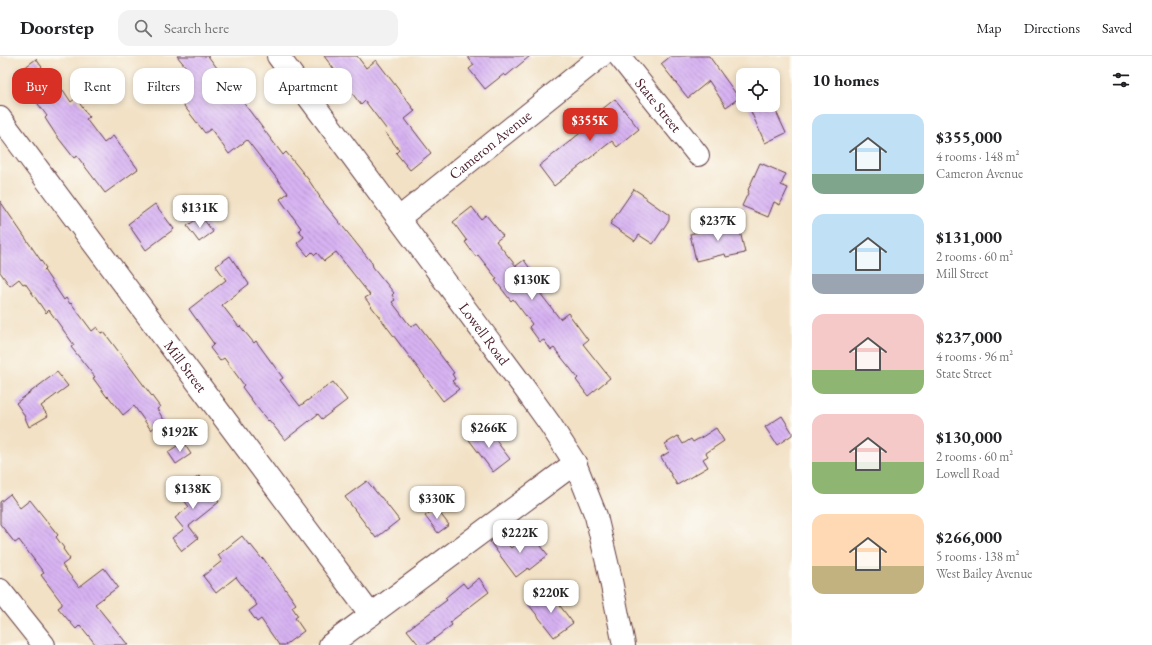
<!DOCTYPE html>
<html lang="en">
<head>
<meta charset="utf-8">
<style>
	:root { --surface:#fff; --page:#f2f2f2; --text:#202124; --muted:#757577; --line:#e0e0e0; --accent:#d93025 }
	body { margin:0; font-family:"EB Garamond",serif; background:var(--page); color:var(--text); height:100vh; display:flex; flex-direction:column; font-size:15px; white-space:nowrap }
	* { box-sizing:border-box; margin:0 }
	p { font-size:13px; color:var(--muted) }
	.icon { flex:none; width:22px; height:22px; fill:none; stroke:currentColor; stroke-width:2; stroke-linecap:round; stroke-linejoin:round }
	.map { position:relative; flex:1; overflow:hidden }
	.panel { display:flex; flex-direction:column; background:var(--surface); width:360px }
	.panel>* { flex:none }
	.banner { position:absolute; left:12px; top:12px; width:380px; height:36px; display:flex; gap:8px }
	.buttons { position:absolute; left:736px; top:12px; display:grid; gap:8px }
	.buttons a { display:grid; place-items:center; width:44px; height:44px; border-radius:8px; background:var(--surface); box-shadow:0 2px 6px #0003; font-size:20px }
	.price { position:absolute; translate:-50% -34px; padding:0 9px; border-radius:8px; background:#fff; color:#222; font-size:13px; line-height:26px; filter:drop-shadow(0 1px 2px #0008) }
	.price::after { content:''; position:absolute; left:50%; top:24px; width:12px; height:9px; margin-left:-6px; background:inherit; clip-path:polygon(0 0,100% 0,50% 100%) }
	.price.on { background:var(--accent); color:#fff }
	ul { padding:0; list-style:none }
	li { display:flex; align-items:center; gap:12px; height:100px; padding:0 20px }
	li span { display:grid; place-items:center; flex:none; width:112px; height:80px; border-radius:12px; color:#555 }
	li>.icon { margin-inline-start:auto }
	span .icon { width:48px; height:48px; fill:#fffc; stroke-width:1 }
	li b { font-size:17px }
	h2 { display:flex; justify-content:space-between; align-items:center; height:48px; padding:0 20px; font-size:17px }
	.tag { padding:0 14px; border-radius:12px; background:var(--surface); box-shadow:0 2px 6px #0003; font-size:14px; line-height:36px }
	.tag.on { background:var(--accent); color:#fff }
	header { display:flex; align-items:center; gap:24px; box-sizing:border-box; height:56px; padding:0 20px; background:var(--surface); border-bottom:1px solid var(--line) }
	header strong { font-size:19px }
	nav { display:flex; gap:22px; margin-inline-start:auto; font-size:14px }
	.search { width:280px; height:36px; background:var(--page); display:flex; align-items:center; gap:10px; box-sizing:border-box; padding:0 14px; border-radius:12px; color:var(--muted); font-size:15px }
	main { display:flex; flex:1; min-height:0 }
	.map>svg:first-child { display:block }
	.building { fill:url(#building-back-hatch) }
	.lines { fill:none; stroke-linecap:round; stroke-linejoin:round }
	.minor-casing { stroke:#633c42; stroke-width:24 }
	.minor { stroke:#fff; stroke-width:22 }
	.labels { text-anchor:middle; stroke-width:3; stroke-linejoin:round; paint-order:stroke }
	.street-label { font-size:15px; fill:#4a1f2b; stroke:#fdfcf7 }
</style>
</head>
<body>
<header>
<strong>Doorstep</strong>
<div class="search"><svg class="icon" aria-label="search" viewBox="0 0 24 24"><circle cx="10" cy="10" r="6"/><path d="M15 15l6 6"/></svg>Search here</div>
<nav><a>Map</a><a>Directions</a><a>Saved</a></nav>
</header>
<main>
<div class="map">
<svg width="792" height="589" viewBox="0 0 792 589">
	<defs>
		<pattern id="building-back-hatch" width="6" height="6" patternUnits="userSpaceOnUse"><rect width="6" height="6" fill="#d7b2f2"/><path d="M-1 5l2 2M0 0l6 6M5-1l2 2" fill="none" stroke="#b090c4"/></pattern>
	</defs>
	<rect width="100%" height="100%" fill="#fdfcf7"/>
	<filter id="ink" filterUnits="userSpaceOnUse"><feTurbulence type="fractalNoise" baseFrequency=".025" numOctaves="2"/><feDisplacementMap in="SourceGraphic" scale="8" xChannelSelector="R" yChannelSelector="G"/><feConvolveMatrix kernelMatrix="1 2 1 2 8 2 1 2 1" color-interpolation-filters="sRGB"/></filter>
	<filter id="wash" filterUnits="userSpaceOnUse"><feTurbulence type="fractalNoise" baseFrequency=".012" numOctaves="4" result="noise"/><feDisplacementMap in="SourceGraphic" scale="16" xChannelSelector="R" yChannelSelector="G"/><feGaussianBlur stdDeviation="0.9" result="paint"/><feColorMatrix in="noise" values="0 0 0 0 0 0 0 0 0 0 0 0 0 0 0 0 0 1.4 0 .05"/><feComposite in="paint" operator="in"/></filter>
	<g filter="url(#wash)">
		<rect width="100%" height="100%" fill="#f2e1c5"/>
		<g id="blocks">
			<!-- building -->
			<path class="building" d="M 177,0 L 208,0 L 283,99 L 286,96 L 308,123 L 320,141 L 319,141 L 372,207 L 373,211 L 394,237 L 392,239 L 395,244 L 392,246 L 411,271 L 417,267 L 440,297 L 439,297 L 454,317 L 452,318 L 455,323 L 452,325 L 459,333 L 443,345 L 365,242 L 370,239 L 336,196 L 324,205 L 317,197 L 315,199 L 312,196 L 308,200 L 297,187 L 304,181 L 299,174 L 301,172 L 280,143 L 288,137 L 247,84 L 229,98 L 211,73 L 205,77 L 170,32 L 189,19 L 187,18 L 190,16 Z
				M 324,0 L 357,0 L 366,12 L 376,4 L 415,55 L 405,63 L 431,97 L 410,114 L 396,97 L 399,94 L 385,76 L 387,74 L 365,45 L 361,49 Z
				M 467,0 L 530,0 L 506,20 L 504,18 L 485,33 L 469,13 L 474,9 Z
				M 671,0 L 709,0 L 739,42 L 726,51 L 709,25 L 688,42 L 661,8 Z
				M 36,3 L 60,36 L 63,34 L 71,46 L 76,42 L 89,61 L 86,63 L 104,87 L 113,80 L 138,113 L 105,137 L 77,100 L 74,102 L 56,79 L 45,62 L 47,60 L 16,18 Z
				M 615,43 L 639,73 L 617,91 L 612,85 L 554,130 L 539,110 L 589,70 L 586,66 Z
				M 748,49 L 773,49 L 786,77 L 765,87 Z
				M 760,107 L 786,118 L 781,129 L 788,132 L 780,149 L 774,146 L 768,161 L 742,150 L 749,135 L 748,134 Z
				M 634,133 L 646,141 L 646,143 L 669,159 L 669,164 L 653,188 L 639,179 L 635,185 L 610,168 Z
				M 0,145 L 46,212 L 44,214 L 64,244 L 66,242 L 70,248 L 71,247 L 92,275 L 97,271 L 101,277 L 104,276 L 160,351 L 157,353 L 164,364 L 151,374 L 134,350 L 123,359 L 108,340 L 107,341 L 93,322 L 95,321 L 71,291 L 74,289 L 49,254 L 46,257 L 25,227 L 23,228 L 19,223 L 10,230 L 0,216 Z
				M 155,148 L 174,173 L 146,194 L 128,168 Z
				M 472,151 L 481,163 L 486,159 L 503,180 L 496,185 L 516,210 L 524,204 L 538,224 L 533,228 L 560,263 L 568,257 L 588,284 L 583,288 L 610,322 L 588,340 L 576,324 L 578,322 L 554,292 L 551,294 L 544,284 L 540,286 L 529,271 L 532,268 L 513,243 L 511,245 L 495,224 L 497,223 L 478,199 L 476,201 L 465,186 L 467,185 L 453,166 Z
				M 201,160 L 213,176 L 199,186 L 187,170 Z
				M 738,166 L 745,197 L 726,201 L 725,198 L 696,205 L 690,178 Z
				M 230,200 L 249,228 L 222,249 L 239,271 L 240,270 L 254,287 L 256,285 L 283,322 L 280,324 L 300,350 L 333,326 L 347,344 L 322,363 L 318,358 L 285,384 L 269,364 L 268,365 L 259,354 L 242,331 L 244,329 L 224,302 L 220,305 L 210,292 L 214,288 L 189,253 L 226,224 L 216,210 Z
				M 57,316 L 68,330 L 41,350 L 48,360 L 29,371 L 23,357 L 16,347 Z
				M 782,360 L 792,376 L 792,379 L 777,389 L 765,371 Z
				M 481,371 L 491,384 L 494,382 L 510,403 L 493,416 L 467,381 Z
				M 716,372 L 724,385 L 706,397 L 708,400 L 703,403 L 708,411 L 677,429 L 661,401 L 669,396 L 665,388 L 678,380 L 683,388 L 691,383 L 693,386 L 698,383 L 699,383 Z
				M 183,386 L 191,398 L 176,408 L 168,396 Z
				M 199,420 L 219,446 L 189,470 L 198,482 L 182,495 L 172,482 L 184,473 L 175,462 L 189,451 L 178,436 Z
				M 367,425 L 380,441 L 381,441 L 399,464 L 376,482 L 345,441 Z
				M 10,438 L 20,452 L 30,444 L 58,479 L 56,481 L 64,492 L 63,493 L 70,503 L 62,509 L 79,531 L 104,512 L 118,531 L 95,548 L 128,589 L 96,589 L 80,569 L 76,573 L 58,552 L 62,549 L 62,547 L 41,519 L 44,517 L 19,484 L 15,487 L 0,468 L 0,446 Z
				M 436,452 L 449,469 L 438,477 L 425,460 Z
				M 530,477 L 534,482 L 535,482 L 548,499 L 529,514 L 528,512 L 516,521 L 490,486 L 499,479 L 511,492 Z
				M 242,480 L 249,489 L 250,488 L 262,503 L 263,502 L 296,548 L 292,551 L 298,560 L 295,562 L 304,575 L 285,589 L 279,589 L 261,563 L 257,566 L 249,555 L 257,549 L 236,521 L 216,537 L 203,520 L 222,505 L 218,499 Z
				M 479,522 L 489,536 L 450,566 L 452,569 L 426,589 L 419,589 L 407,574 L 447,544 L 445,542 L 463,527 L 467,532 Z
				M 548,534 L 573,567 L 554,581 L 529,549 Z"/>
		</g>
	</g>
	<g filter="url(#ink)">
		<use href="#blocks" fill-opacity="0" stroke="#633c42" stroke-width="1"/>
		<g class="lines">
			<!-- minor casing -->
			<g class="minor-casing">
				<g id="minor">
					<path id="s1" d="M 278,0 L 522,329 L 550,368 L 575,407 L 596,460 L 609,515 L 624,589"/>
					<path id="s2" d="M 619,0 L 698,99"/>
					<path id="s3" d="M 0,62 L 371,559"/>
					<path id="s4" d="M 399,162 L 601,0"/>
					<path d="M 0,534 L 44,589"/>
					<path d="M 330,589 L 575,407"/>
				</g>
			</g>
			<!-- minor -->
			<use href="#minor" class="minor"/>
		</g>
	</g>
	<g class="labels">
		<!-- street labels -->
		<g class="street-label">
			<text dy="5" stroke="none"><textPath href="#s2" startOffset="63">State Street</textPath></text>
			<text dy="5" stroke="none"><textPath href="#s4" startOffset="117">Cameron Avenue</textPath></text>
			<text dy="5" stroke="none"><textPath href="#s1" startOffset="346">Lowell Road</textPath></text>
			<text dy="5" stroke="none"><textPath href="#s3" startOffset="310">Mill Street</textPath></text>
		</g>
	</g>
</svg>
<div class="buttons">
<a><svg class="icon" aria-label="locate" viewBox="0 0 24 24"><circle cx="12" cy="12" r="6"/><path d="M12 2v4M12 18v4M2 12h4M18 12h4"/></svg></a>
</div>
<b class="price on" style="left:590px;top:86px">$355K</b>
<b class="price" style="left:200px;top:173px">$131K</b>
<b class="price" style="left:718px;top:186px">$237K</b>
<b class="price" style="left:532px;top:245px">$130K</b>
<b class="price" style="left:489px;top:393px">$266K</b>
<b class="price" style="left:180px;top:397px">$192K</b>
<b class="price" style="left:193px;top:454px">$138K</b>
<b class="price" style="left:437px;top:464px">$330K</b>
<b class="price" style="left:520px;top:498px">$222K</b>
<b class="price" style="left:551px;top:558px">$220K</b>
<div class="banner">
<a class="tag on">Buy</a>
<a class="tag">Rent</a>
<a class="tag">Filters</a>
<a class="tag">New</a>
<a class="tag">Apartment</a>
</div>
</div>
<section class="panel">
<h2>10 homes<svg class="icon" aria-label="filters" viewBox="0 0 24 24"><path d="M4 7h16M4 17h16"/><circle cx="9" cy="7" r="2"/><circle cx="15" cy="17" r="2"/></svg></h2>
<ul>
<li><span style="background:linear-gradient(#bfe0f5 75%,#7fa58c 0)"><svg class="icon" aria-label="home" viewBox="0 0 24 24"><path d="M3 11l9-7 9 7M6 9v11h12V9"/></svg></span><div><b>$355,000</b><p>4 rooms · 148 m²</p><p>Cameron Avenue</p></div></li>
<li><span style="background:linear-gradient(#bfe0f5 75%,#9aa5b1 0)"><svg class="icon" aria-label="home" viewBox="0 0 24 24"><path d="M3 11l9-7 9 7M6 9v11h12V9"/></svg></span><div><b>$131,000</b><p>2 rooms · 60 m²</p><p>Mill Street</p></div></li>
<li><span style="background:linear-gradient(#f6c9c9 70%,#8fb573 0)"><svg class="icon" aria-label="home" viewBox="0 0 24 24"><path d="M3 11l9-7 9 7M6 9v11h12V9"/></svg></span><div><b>$237,000</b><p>4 rooms · 96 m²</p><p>State Street</p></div></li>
<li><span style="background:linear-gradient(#f6c9c9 60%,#8fb573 0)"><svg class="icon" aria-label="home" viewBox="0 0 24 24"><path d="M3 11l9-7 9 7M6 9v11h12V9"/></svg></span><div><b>$130,000</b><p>2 rooms · 60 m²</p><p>Lowell Road</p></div></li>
<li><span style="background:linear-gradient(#ffd9b3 65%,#c2b280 0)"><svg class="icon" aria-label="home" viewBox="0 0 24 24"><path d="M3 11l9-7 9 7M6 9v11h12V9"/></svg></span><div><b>$266,000</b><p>5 rooms · 138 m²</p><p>West Bailey Avenue</p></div></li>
</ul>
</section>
</main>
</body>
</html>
